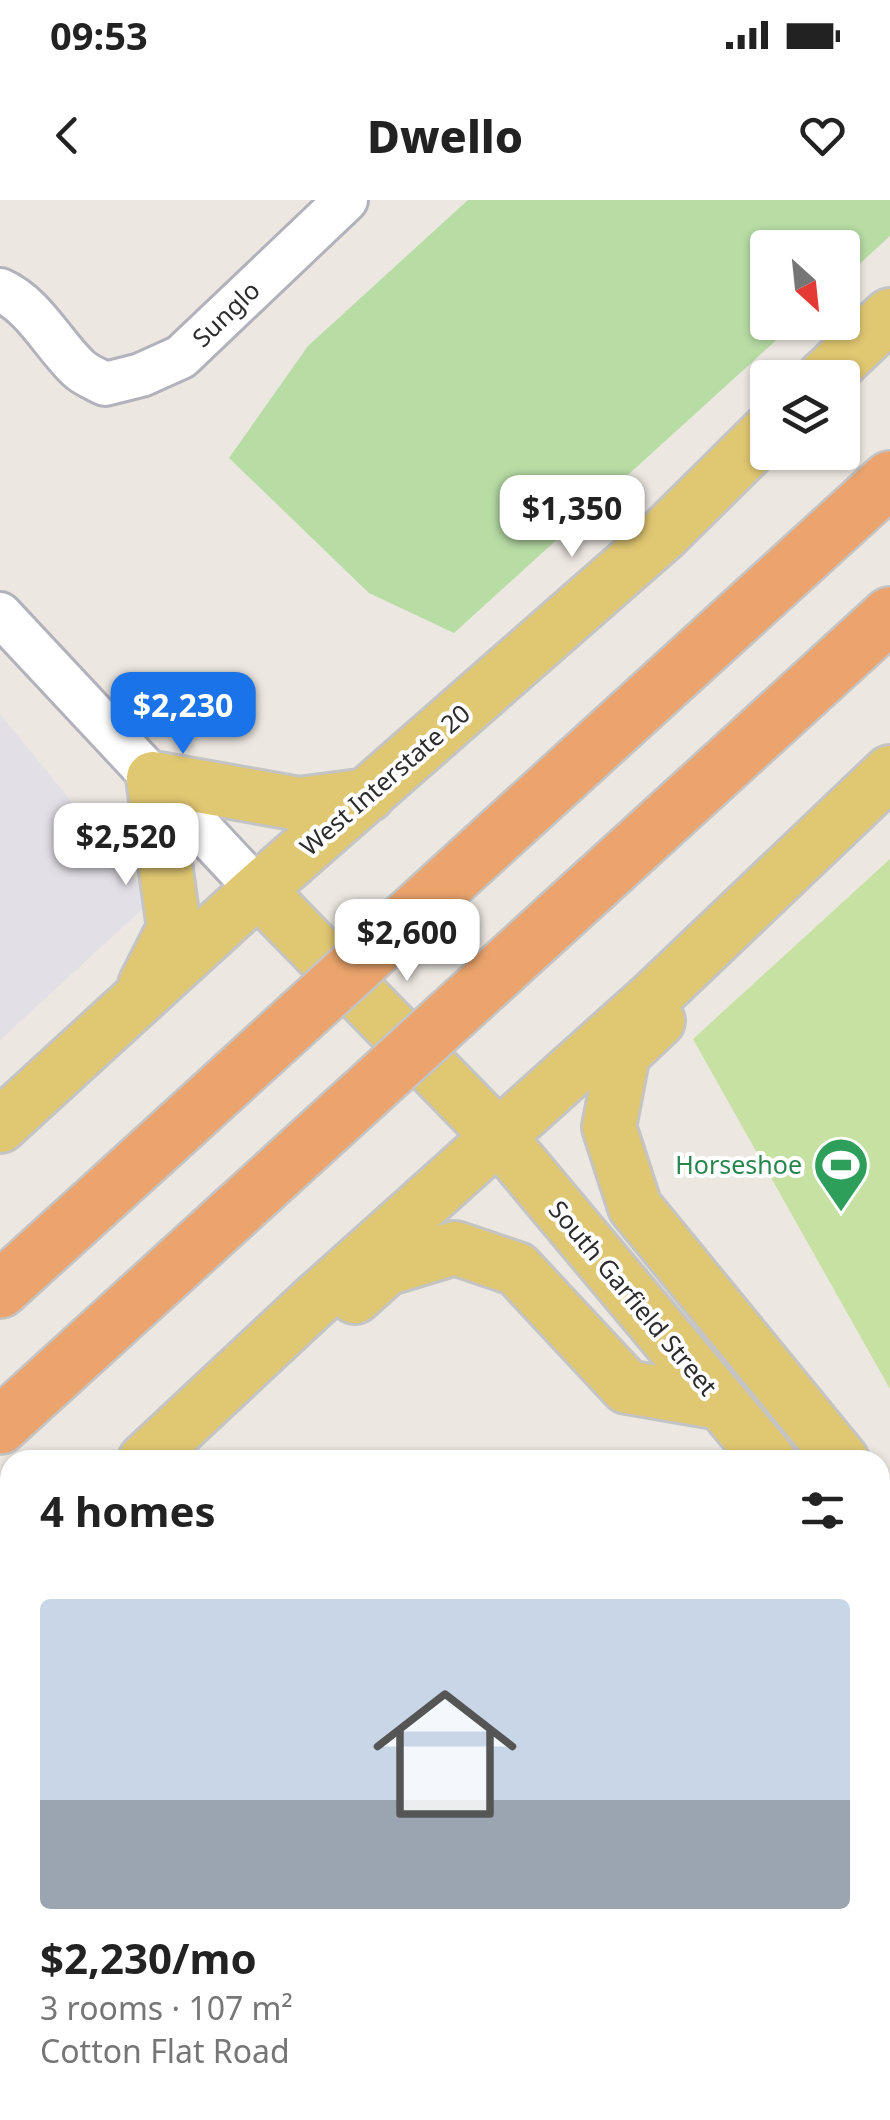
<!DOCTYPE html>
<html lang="en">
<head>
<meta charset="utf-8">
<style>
	:root { --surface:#fff; --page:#f2f2f2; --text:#222; --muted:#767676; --line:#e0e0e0; --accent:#1a73e8 }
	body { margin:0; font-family:"Noto Sans",sans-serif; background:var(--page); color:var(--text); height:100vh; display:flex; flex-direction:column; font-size:38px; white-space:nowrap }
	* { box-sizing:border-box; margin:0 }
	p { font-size:32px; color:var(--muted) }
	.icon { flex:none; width:55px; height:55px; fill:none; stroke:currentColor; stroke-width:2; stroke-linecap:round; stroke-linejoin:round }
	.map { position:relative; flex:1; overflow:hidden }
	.details { position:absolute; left:0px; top:1250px; width:890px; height:670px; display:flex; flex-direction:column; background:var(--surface); border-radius:30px 30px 0 0; box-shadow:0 2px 8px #0004 }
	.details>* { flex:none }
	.needle { width:65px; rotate:153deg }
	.fabs { position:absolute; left:750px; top:30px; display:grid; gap:20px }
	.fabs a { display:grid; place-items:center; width:110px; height:110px; border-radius:10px; background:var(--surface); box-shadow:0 2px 8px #0004; font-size:50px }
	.price { position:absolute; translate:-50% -85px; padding:0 22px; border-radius:20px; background:#fff; color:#222; font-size:32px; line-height:65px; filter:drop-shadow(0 2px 5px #0008) }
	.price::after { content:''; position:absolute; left:50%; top:60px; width:30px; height:22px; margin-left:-15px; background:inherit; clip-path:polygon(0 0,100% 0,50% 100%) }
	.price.selected { background:var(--accent); color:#fff }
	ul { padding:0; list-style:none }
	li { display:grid; align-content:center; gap:20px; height:530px; padding:0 40px }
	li+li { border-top:2px solid var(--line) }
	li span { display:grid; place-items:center; height:310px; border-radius:10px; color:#555 }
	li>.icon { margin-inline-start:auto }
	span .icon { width:180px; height:180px; fill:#fffc; stroke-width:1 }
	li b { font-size:42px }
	h2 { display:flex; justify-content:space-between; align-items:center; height:120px; padding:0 40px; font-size:42px }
	.status { display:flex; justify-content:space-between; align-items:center; height:70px; padding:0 50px; background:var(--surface); direction:ltr }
	.status svg { height:28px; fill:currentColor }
	header { display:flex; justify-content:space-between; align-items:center; height:130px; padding:0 40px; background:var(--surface); font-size:45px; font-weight:800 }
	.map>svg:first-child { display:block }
	.industrial { fill:#e2e0e6 }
	.green { fill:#b7dca4 }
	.pitch { fill:#c6e1a1 }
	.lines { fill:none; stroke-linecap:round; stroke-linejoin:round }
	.minor-casing { stroke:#b1b2bb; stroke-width:48 }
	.major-casing { stroke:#c4c4c4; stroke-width:58 }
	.highway-casing { stroke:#c4c4c4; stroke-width:60 }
	.minor { stroke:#fff; stroke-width:42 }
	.major { stroke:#e0c772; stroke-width:52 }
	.highway { stroke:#eba46d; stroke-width:55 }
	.highway-bridge-casing { stroke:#c4c4c4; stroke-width:60; stroke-linecap:butt }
	.highway-bridge { stroke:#eba46d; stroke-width:55 }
	.labels { text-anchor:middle; stroke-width:8; stroke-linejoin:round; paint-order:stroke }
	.street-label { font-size:25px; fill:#2c2c2c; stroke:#fff }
	.leisure-label { font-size:25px; fill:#27864d; stroke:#fff; text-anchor:end }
</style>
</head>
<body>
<div class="status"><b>09:53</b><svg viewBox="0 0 49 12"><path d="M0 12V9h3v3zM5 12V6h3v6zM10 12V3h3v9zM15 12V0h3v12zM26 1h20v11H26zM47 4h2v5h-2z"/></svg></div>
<header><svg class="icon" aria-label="back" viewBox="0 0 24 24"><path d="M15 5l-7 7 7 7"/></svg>Dwello<svg class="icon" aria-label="heart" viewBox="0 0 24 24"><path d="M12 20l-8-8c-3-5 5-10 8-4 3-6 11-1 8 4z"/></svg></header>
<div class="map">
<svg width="890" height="1920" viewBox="0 0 890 1920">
	<rect width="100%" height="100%" fill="#ece7e1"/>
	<!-- industrial -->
	<path class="industrial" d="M 0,514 L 152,700 L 0,840 Z"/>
	<!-- green -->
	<path class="green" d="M 468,0 L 890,0 L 890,36 L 843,79 L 842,48 L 768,48 L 768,122 L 795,123 L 454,433 L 369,393 L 229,258 L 308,146 Z
		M 10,1444 L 10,1910 L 301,1910 L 310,1920 L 0,1920 L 0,1453 Z"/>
	<!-- pitch -->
	<path class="pitch" d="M 890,659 L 890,1189 L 693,839 Z"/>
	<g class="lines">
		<!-- minor casing -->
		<g class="minor-casing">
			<path id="minor" d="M 0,90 C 34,105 52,143 78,168 C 85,175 96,179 105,184 L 141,175 L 181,157 L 346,0
				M 0,414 L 258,690
				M 880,1898 L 890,1894
				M 610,1910 L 619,1920
				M 814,1920 L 843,1910"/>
		</g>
		<!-- major casing -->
		<g class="major-casing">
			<path id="major" d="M 823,178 L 890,115
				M 258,690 L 498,936 L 769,1260
				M 145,785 L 174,728 L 153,578 L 299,604 L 368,595
				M 658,821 L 623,854 L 609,927 L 635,1007 L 842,1260
				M 0,926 L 258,690 L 664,334 L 768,231
				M 355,1097 L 386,1069 L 455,1048 L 517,1069 L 627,1187 L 720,1203
				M 145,1260 L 314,1102 L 655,796 L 890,572
				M 880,1306 L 890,1318
				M 880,1390 L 890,1402
				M 0,1397 L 10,1387"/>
		</g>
		<!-- highway casing -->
		<g class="highway-casing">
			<path id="highway" d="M 528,609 L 890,279
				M 594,685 L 890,415
				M 0,1090 L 163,942
				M 0,1226 L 233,1014"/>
		</g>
		<!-- minor -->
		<use href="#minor" class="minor"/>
		<!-- major -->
		<use href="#major" class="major"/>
		<!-- highway -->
		<use href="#highway" class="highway"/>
		<!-- highway-bridge casing -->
		<g class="highway-bridge-casing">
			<path id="highway-bridge" d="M 163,942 L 528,609
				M 233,1014 L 594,685"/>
		</g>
		<!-- highway-bridge -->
		<use href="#highway-bridge" class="highway-bridge"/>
	</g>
	<!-- icons -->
	<defs>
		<g id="stadium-pin" transform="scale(2.875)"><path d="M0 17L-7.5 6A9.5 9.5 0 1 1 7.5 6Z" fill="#2e9e5b" stroke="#fff"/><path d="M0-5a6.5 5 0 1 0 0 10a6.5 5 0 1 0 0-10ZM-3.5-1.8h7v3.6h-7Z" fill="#fff"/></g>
	</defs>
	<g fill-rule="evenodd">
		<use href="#stadium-pin" x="841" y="965"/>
	</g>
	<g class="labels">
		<!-- street labels -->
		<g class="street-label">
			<text transform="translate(226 114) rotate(-44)" y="9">Sunglo</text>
			<text transform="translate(385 580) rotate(-41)" y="9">West Interstate 20</text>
			<text transform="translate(633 1098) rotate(50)" y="9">South Garfield Street</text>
		</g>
		<!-- leisure labels -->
		<g class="leisure-label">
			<text x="802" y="974">Horseshoe</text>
		</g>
	</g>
</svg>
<div class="fabs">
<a><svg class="needle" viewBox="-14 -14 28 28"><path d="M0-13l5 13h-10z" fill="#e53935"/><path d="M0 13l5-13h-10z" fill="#767676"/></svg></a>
<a><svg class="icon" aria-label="layers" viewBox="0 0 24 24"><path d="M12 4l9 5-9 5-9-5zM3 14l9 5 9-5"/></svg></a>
</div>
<b class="price" style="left:572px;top:360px">$1,350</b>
<b class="price selected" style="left:183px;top:557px">$2,230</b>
<b class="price" style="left:126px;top:688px">$2,520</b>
<b class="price" style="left:407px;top:784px">$2,600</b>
<section class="details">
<h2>4 homes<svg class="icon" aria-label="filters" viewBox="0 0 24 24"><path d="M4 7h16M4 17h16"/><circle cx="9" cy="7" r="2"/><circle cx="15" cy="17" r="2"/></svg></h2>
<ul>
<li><span style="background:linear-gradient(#c9d6e8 65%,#9aa5b1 0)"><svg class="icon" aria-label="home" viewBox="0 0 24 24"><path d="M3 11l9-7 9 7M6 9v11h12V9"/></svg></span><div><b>$2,230/mo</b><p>3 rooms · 107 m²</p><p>Cotton Flat Road</p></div></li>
</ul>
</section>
</div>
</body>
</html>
